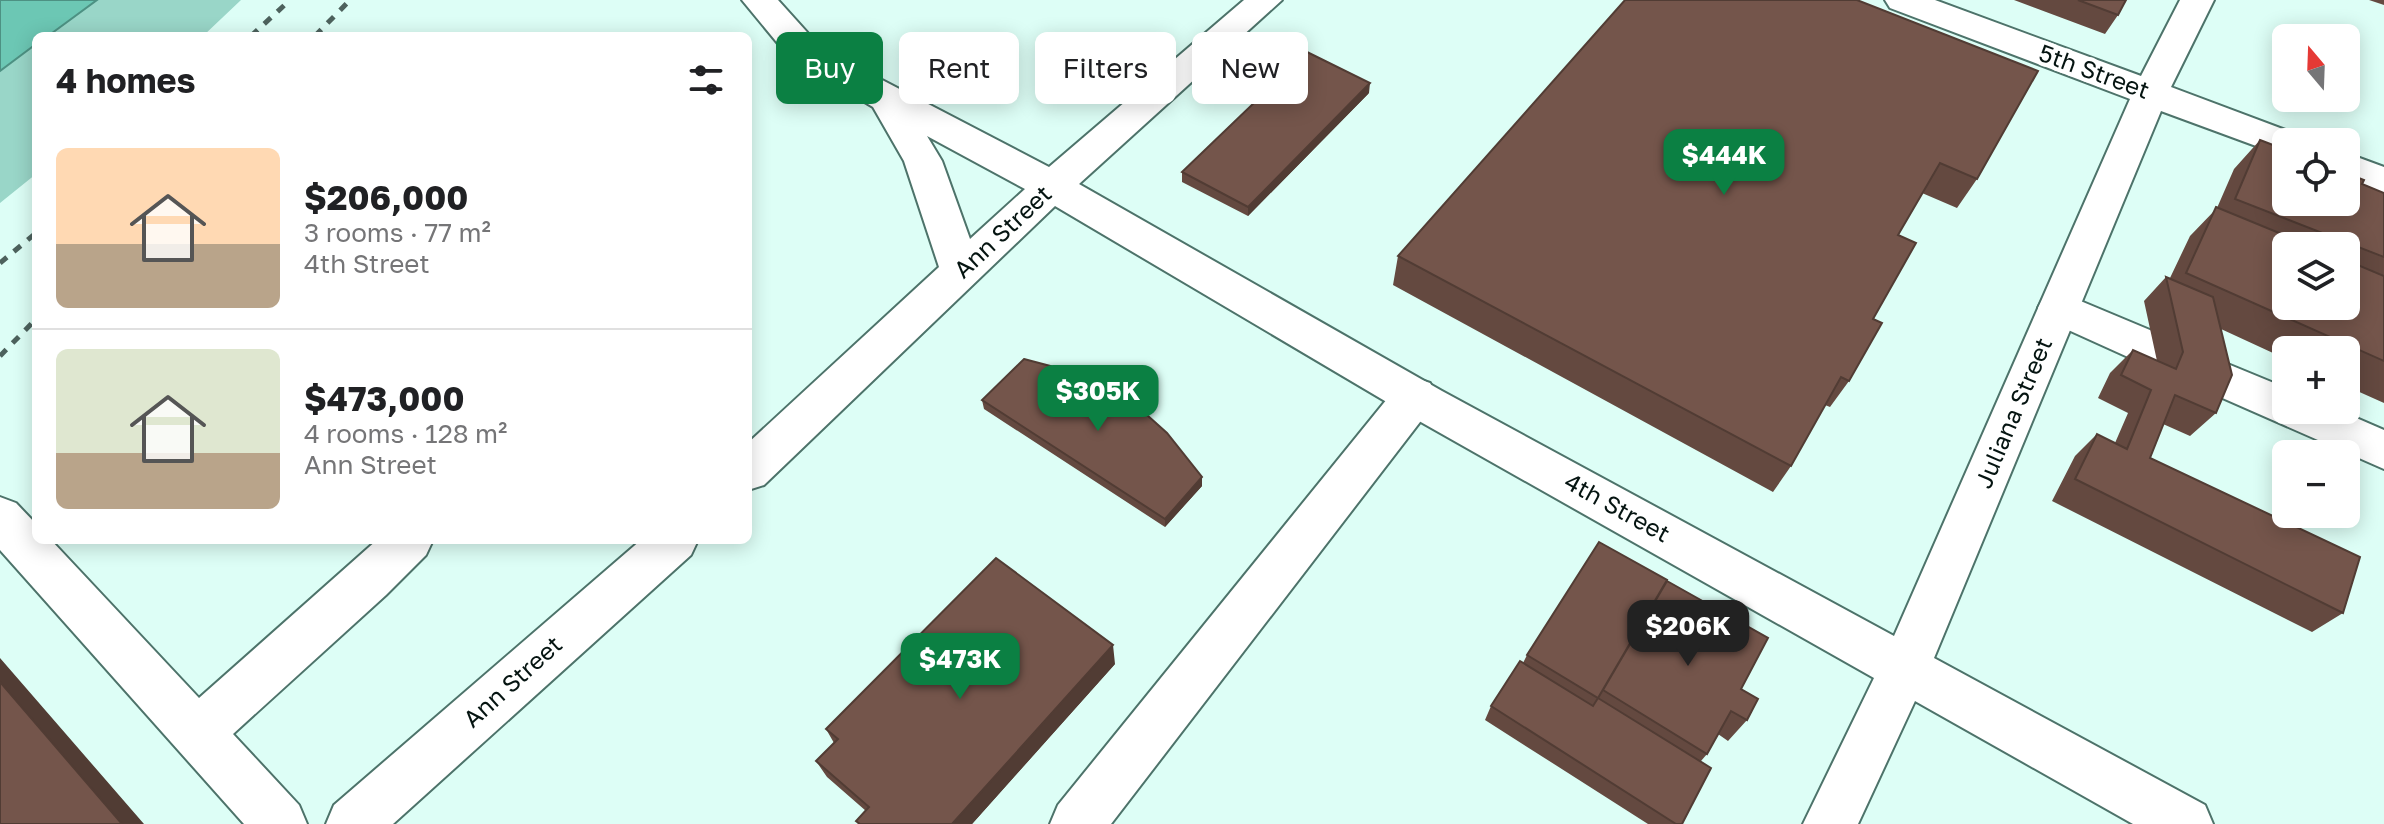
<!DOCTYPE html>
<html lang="en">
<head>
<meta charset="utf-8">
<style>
	:root { --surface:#fff; --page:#f2f2f2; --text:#202124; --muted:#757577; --line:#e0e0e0; --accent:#0b8043 }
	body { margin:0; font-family:"Golos Text",sans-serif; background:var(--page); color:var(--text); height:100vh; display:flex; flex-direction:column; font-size:30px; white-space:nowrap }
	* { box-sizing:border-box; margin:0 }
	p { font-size:26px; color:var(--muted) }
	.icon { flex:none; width:44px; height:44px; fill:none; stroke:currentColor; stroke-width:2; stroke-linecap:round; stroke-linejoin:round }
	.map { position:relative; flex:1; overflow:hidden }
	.details { position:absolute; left:32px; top:32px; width:720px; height:512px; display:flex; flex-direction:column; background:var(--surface); border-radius:12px; box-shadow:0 4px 20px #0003 }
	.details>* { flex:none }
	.banner { position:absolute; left:776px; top:32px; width:760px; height:72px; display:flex; gap:16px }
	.needle { width:52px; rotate:341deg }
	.fabs { position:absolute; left:2272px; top:24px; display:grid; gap:16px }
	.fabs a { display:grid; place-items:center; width:88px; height:88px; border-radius:12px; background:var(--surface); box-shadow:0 4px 20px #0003; font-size:40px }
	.price { position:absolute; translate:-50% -68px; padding:0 18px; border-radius:16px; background:var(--accent); color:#fff; font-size:26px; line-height:52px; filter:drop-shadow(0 2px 4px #0008) }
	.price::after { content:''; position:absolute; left:50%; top:48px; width:24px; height:18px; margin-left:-12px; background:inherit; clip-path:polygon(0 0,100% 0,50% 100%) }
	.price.selected { background:#222; color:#fff }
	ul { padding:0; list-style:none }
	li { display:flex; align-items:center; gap:24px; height:200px; padding:0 24px }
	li+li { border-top:2px solid var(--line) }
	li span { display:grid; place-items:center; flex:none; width:224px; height:160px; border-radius:12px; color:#555 }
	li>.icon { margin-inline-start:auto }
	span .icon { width:96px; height:96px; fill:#fffc; stroke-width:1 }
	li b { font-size:34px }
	h2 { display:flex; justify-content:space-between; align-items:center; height:96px; padding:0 24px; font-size:34px }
	.pill { padding:0 28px; border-radius:12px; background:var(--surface); box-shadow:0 4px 20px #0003; font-size:28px; line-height:72px }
	.pill.selected { background:var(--accent); color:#fff }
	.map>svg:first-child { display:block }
	.green { fill:#99d6c8 }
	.water { fill:#6cc7b4; stroke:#4d9183; stroke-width:2 }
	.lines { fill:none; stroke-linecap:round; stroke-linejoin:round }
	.minor-casing { stroke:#4d736a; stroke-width:4 }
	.major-casing { stroke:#4d736a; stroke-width:4 }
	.minor { fill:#fff; fill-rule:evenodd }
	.major { fill:#fff; fill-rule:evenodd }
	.rail { stroke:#4d625d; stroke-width:5; stroke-dasharray:9 9; stroke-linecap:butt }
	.wall { fill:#644940; fill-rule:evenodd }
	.shaded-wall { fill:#513c34 }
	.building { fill:#74554b; stroke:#513c34; stroke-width:2 }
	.labels { text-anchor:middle; stroke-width:8; stroke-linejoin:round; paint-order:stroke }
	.street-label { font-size:24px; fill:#051411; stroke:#fff }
</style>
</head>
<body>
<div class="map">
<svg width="2384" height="824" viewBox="0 0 2384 824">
	<rect width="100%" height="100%" fill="#ddfef6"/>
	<!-- green -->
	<path class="green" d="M 97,0 L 241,0 L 203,36 L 48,36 Z
		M 36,44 L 36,174 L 0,203 L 0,71 Z"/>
	<!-- water -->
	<path class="water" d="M 0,0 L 97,0 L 48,36 L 36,36 L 36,44 L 0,71 Z"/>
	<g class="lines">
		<!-- minor casing -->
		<g class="minor-casing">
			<path id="minor" d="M 2059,292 L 2169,338 L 2175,350 L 2169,362 L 2154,367 L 2139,362 L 2044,319 L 2038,308 L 2044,297 Z
				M 2201,353 L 2286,388 L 2286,410 L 2338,410 L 2384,430 L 2384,469 L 2186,382 L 2179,370 L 2186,358 Z
				M 1415,378 L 1430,383 L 1437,396 L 1430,409 L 1111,824 L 1050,824 L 1058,805 L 1400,383 Z
				M 0,497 L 16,503 L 36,524 L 36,540 L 51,540 L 199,698 L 377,540 L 433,540 L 426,555 L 386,595 L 233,734 L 299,805 L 307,824 L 244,824 L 0,550 Z"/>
		</g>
		<!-- major casing -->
		<g class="major-casing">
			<path id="major" d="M 742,0 L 778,0 L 815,41 L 861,69 L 1049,167 L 1244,0 L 1282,0 L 1079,184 L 1442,391 L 1894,636 L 2130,99 L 1890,8 L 1885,0 L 1935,0 L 2141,76 L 2180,0 L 2214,0 L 2171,87 L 2299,135 L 2304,142 L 2286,142 L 2286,157 L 2161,111 L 1934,658 L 2205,805 L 2213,824 L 2133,824 L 1915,701 L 1858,824 L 1803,824 L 1874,678 L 1412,417 L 1055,206 L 764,485 L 748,490 L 748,443 L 939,267 L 904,161 L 873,107 L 789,57 ZM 927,136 L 1025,189 L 970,239 L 942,161 Z
				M 2346,153 L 2384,167 L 2384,196 L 2346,182 Z
				M 641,540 L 698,540 L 691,555 L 393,824 L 326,824 L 334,805 Z"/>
		</g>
		<!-- minor -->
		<use href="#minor" class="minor"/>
		<!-- major -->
		<use href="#major" class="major"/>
		<!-- rail -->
		<path class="rail" d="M 251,36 L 290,0
			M 315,36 L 350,0
			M 0,263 L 36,233
			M 0,356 L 36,319"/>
	</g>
	<!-- wall -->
	<path class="wall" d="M 1625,0 L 1977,179 L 1957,208 L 1922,193 L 1898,235 L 1873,319 L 1849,381 L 1830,407 L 1825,405 L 1791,466 L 1773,492 L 1393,285 L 1398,256 Z
		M 2014,0 L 2126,0 L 2118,15 L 2105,34 Z
		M 2369,0 L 2384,0 L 2384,5 Z
		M 1369,93 L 1248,216 L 1182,182 L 1182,172 Z
		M 2260,140 L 2384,193 L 2384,403 L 2346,386 L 2346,350 L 2286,350 L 2286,359 L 2221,329 L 2216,413 L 2190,436 L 2163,424 L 2150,458 L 2343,613 L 2312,632 L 2052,501 L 2075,456 L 2097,434 L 2115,443 L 2128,413 L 2098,398 L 2110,373 L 2133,350 L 2157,361 L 2144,301 L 2166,277 L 2170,278 L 2190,236 L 2217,208 L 2234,169 ZM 2286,246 L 2346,246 L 2346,306 Z
		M 982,400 L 1202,477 L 1202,486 L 1165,527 L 984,409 Z
		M 1527,655 L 1741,689 L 1747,720 L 1728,741 L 1718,734 L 1707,754 L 1701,761 L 1682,824 L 1648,824 L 1485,720 L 1491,706 L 1523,663 Z
		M 1115,664 L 972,824 L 858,824 L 856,821 L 866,811 L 827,777 L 816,761 L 834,743 L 826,729 Z"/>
	<!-- shaded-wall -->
	<path class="shaded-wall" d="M 1370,83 L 1369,93 L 1248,216 L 1248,207 Z
		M 1202,477 L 1202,486 L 1165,527 L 1165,519 Z
		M 1113,645 L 1115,664 L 972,824 L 952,824 Z
		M 0,658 L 144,824 L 122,824 L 0,682 Z"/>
	<!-- building -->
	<path class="building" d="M 1625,0 L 1857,0 L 2038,71 L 1977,179 L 1940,163 L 1898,235 L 1916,243 L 1873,319 L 1882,323 L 1849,381 L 1841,377 L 1791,466 L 1398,256 Z
		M 2078,0 L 2126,0 L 2118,15 Z
		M 1307,52 L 1370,83 L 1248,207 L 1182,172 Z
		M 2260,140 L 2286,150 L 2286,202 L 2346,202 L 2346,173 L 2364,180 L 2362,184 L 2384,193 L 2384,257 L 2235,199 Z
		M 2216,207 L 2311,246 L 2286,246 L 2286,306 L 2346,306 L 2346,260 L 2384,276 L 2384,361 L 2186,273 Z
		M 2166,277 L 2213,297 L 2232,375 L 2216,413 L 2175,395 L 2150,458 L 2360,557 L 2343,613 L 2075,479 L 2097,434 L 2127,449 L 2151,390 L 2121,375 L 2133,350 L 2176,369 L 2183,352 Z
		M 1024,359 L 1073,372 L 1127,397 L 1167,433 L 1202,477 L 1165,519 L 982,400 Z
		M 1599,542 L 1667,580 L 1598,698 L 1527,655 Z
		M 996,558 L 1113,645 L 952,824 L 860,824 L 856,821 L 869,807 L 816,761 L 838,739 L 826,729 Z
		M 1667,581 L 1768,638 L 1741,689 L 1758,699 L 1747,720 L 1731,711 L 1707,754 L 1603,690 Z
		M 1520,661 L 1593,706 L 1598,698 L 1711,768 L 1682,824 L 1676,824 L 1491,706 Z
		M 0,682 L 122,824 L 0,824 Z"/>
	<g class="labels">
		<!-- street labels -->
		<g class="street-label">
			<text transform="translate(2094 72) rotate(20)" y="8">5th Street</text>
			<text transform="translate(1003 232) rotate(-43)" y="8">Ann Street</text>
			<text transform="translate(2014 413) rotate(-67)" y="8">Juliana Street</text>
			<text transform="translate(1617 508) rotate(29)" y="8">4th Street</text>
			<text transform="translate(513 682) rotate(-42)" y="8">Ann Street</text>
		</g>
	</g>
</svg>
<div class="fabs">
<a><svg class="needle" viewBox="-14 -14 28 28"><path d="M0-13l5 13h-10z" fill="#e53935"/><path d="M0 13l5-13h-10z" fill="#757577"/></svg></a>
<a><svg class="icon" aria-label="locate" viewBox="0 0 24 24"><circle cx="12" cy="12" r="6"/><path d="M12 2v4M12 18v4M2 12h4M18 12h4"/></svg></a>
<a><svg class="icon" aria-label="layers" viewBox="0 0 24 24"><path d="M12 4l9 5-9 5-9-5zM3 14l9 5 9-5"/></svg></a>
<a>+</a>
<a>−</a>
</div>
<b class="price" style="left:1724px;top:197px">$444K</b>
<b class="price" style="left:1098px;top:433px">$305K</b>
<b class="price selected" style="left:1688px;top:668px">$206K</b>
<b class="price" style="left:960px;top:701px">$473K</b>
<div class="banner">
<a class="pill selected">Buy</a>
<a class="pill">Rent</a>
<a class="pill">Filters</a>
<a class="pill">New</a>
</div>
<section class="details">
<h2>4 homes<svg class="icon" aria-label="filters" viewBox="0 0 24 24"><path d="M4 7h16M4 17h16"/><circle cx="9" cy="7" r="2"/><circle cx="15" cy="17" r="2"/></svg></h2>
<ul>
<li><span style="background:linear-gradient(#ffd9b3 60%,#b9a48a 0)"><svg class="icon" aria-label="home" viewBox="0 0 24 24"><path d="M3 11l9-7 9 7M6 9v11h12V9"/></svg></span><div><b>$206,000</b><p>3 rooms · 77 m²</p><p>4th Street</p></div></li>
<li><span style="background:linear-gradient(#dfe7d0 65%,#b9a48a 0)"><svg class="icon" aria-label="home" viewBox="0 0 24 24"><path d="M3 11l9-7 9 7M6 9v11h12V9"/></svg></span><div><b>$473,000</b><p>4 rooms · 128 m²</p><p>Ann Street</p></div></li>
</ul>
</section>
</div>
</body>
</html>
